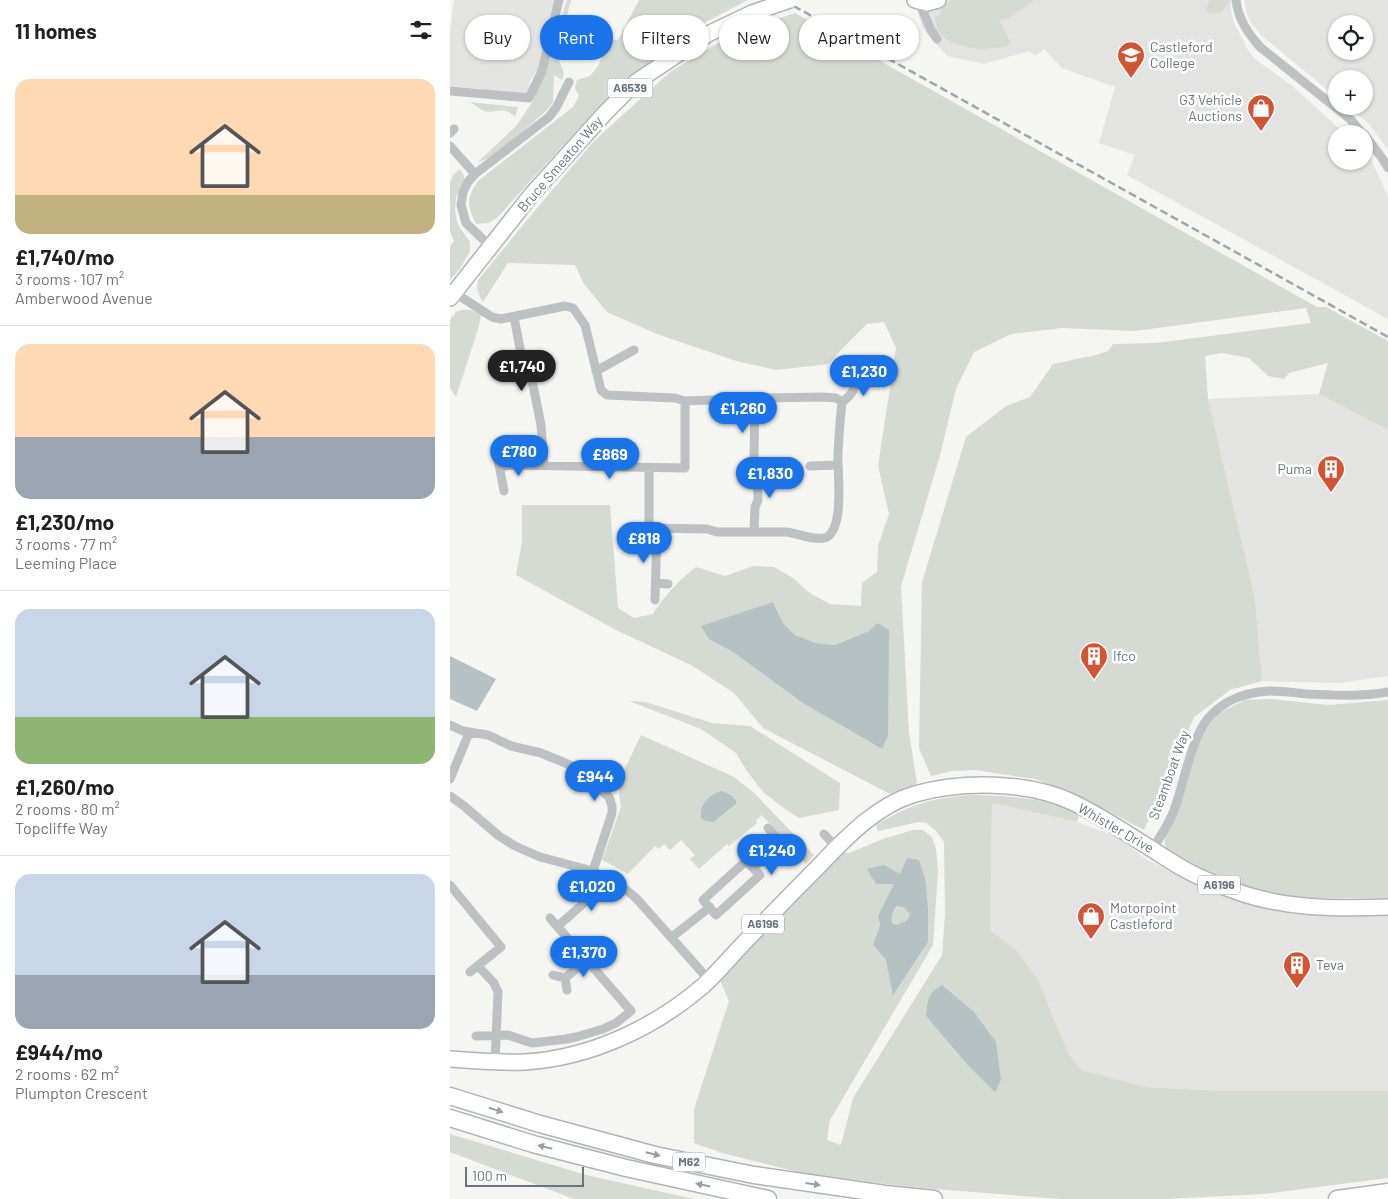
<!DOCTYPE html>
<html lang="en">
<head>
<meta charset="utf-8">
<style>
	:root { --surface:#fff; --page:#f6f6f6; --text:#202124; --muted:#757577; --line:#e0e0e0; --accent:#1a73e8 }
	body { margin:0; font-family:Barlow,sans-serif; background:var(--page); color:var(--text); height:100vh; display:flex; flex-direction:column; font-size:19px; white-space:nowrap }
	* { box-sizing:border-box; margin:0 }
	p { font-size:16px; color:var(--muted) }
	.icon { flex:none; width:28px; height:28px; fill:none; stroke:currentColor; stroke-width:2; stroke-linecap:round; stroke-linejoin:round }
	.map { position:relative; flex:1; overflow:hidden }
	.sheet { display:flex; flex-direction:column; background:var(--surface); width:450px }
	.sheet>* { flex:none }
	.hud { position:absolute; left:15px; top:15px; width:475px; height:45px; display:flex; gap:10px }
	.controls { position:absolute; left:878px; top:15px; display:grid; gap:10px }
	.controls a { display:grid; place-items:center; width:45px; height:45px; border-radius:50%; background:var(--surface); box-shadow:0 1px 4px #0004; font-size:25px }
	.scale { position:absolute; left:15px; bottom:12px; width:119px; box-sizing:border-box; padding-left:5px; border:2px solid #677680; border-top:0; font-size:14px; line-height:18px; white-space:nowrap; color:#677680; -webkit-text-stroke:4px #fff; paint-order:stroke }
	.price { position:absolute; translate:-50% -42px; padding:0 11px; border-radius:18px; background:var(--accent); color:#fff; font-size:16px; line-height:32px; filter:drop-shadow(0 1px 2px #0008) }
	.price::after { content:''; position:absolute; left:50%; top:30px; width:15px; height:11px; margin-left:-8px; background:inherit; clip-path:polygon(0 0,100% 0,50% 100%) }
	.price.current { background:#222; color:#fff }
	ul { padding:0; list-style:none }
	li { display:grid; align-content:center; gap:10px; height:265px; padding:0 15px }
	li+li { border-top:1px solid var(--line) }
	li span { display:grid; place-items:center; height:155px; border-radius:15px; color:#555 }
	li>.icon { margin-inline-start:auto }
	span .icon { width:90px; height:90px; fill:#fffc; stroke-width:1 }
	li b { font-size:21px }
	h2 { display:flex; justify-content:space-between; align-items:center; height:60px; padding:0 15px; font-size:21px }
	.pill { padding:0 18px; border-radius:22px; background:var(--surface); box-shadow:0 1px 4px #0004; font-size:18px; line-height:45px }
	.pill.current { background:var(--accent); color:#fff }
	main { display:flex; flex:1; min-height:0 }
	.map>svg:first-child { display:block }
	.built { fill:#e3e4e2; fill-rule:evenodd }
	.green { fill:#d5dad2; fill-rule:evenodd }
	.water { fill:#b6c1c4; fill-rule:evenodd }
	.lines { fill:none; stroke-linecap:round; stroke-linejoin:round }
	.primary-casing { stroke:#b0b5b8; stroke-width:18 }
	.highway-casing { stroke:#b0b4b7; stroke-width:19 }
	.street { stroke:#bdc1c4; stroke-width:9 }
	.primary { stroke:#fff; stroke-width:15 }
	.highway { stroke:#fff; stroke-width:16 }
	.rail { stroke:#9fa5a9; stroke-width:2.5; stroke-dasharray:8 4; stroke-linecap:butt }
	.primary-bridge-casing { stroke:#b0b5b8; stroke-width:18; stroke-linecap:butt }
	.primary-bridge { stroke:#fff; stroke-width:15 }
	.oneway { fill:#959fa6 }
	.labels { text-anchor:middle; stroke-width:5; stroke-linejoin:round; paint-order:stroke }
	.shield { fill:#fff; stroke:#959fa6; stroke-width:1 }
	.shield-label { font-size:12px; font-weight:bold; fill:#677680 }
	.poi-label { font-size:14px; fill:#677680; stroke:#fff; text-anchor:start }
	.street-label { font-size:14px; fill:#677680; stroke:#fff }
</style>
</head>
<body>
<main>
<section class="sheet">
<h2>11 homes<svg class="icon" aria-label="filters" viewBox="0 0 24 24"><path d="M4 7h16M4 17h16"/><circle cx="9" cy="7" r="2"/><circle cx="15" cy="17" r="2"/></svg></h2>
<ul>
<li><span style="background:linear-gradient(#ffd9b3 75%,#c2b280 0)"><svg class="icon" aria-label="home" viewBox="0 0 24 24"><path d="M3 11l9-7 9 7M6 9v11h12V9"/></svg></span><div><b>£1,740/mo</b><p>3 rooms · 107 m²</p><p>Amberwood Avenue</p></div></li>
<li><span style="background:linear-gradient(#ffd9b3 60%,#9aa5b1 0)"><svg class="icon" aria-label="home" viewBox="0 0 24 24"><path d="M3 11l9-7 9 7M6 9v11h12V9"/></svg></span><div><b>£1,230/mo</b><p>3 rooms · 77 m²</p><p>Leeming Place</p></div></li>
<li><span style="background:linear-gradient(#c9d6e8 70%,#8fb573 0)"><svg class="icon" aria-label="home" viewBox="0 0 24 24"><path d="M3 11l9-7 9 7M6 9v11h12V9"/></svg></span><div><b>£1,260/mo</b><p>2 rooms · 80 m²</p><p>Topcliffe Way</p></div></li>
<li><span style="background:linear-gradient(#c9d6e8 65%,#9aa5b1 0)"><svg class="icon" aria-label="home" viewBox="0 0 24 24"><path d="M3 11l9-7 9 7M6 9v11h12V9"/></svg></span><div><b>£944/mo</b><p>2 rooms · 62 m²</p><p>Plumpton Crescent</p></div></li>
</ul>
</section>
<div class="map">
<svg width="938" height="1199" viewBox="0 0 938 1199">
	<rect width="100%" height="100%" fill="#f5f5f2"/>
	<!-- built -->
	<path class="built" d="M 4,0 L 105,0 L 97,32 L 91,38 L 95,47 L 88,70 L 80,80 L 78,94 L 37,91 L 33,89 L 0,86 L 0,30 Z
		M 494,0 L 781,0 L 781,10 L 784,23 L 795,44 L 795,46 L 805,59 L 840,84 L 895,134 L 886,134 L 886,161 L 914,161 L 914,151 L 920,157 L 938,196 L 938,319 L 677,175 L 685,155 L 649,143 L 665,87 L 612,68 L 594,49 L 585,56 L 579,51 L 534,64 L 497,56 L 473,29 L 466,6 Z
		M 794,0 L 938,0 L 938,149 L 917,122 L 897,106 L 914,106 L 914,79 L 886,79 L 886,97 L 812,36 L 801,23 L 798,17 ZM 886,24 L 914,24 L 914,51 L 886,51 Z
		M 869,394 L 938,430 L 938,676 L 889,683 L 812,681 L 805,598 L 758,399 Z
		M 542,803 L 627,822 L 668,837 L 694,858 L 747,885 L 770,894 L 846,909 L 925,915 L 938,914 L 938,1091 L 776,1091 L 695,1087 L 632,1070 L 619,1055 L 588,980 L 540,931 Z"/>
	<!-- green -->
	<path class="green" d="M 117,0 L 121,0 L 107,54 L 114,74 L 112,80 L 104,75 L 103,102 L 97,110 L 45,156 L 28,162 L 67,125 L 83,101 Z
		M 189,0 L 298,0 L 256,22 L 221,47 L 159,97 L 105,154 L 47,218 L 38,223 L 26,224 C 17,205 16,199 28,181 L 123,107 L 129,96 L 125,88 L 127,80 L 140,76 L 148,66 L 159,39 L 168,40 Z
		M 501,0 L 585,0 L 559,18 L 549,20 L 560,41 L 559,45 L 557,46 C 548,47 539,49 530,49 C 525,49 519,47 514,46 C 497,42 485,35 485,16 L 489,16 L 492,8 Z
		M 759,0 L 779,0 C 779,5 775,8 772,10 L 772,13 L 760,13 L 756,11 Z
		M 345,13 L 867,307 L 866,307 L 876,307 L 938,341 L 938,430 L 869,394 L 878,363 L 839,373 L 834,379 L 818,376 L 799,358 L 772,353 L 755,356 L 758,399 L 805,598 L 812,681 L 780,690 L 744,717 L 694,830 L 626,794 L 585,779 L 525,770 L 502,771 L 481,776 L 469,748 L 472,582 L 516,437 L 556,406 L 580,397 L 603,364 L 646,355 L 658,351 L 663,344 L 706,343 L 861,323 L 856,308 L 685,331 L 612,328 L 561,334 L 524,352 L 506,389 L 489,459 L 451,586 L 459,733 L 467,783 L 442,795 L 313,728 L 284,693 L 241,665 L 166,630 L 66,575 L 72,541 L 72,505 L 160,505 L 168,608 L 184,618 L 203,614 C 214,596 229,580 246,567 L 275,576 L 303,566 L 324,567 L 343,578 L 361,594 L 380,604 L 411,606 L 412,583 L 427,572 L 428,546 L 439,514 L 428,466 L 446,348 L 434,322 L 417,324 L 388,353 L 379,364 L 326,370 L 286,361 L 207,334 L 157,312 L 134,284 L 125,265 L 58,263 L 33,302 C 28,294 26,289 28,280 L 82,214 L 143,142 L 220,72 L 281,35 ZM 323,602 L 333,623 L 345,635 L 366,643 L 385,645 L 419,631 L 427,623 L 432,749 L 351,702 L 283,652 Z
		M 20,102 L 68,107 L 65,117 C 54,105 46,114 34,111 C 29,109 24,104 20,102 Z
		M 10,169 L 14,176 L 14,180 L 6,197 L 5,210 L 7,222 L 10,228 L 20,242 L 20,251 L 9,270 L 0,280 L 0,246 L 4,241 L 0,231 L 0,183 L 3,175 Z
		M 12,310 L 22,310 L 31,315 L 29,326 L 6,397 L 0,388 L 0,320 L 6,312 Z
		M 821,699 L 879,705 L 938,700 L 938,898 L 840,898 L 782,883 L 733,861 L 715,851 L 715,838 L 748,745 L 756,729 L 769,713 L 795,700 Z
		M 179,701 L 196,702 L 262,723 L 300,726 L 390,783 L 389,810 L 349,818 L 335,809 L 313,792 L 296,770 L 286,753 L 276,746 L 251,729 Z
		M 191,735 L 284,777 L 303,792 L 364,855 L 356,864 L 312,815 L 306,820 L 307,823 L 279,846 L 277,844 L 249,869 L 240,859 L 245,855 L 231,840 L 220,850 L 214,844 L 209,849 L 205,846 L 178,874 L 152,860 L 171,807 L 169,793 L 169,781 ZM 264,794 L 282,808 L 264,822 L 253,804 Z
		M 522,795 C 557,796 599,797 629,816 L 627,822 L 542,803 L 540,931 L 565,949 L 588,980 L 619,1055 L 632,1070 L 695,1087 L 776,1091 L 938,1091 L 938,1178 L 814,1194 L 716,1199 L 611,1199 L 459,1187 L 352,1173 L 272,1153 L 244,1143 L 244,1109 L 279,1001 L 270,980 L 391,852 L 399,853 L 433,839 L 463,830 L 473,830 L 482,837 L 486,849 L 488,871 L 483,945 L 380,1120 L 377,1140 L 391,1145 L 403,1098 L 492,955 L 495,915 L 494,842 L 486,831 L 476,823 L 468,822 L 428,831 L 426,826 L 427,824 C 461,804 482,798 522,795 ZM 450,874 L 478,942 L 444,995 L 436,960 L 423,945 L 430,925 L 428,916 ZM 477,1002 L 514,1061 L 476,1016 Z
		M 447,906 L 455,908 L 460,915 L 456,921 L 446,925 L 442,923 C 441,916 443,912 447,906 Z
		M 0,1134 L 136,1175 L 244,1199 L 124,1199 L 0,1152 Z"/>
	<!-- water -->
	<path class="water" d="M 323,602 L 333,623 L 345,635 L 366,643 L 385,645 L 419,631 L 427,623 L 439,630 L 438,735 L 432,749 L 351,702 L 283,652 L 259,639 L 251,626 Z
		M 0,656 L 46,679 L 27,711 L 0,699 Z
		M 270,791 C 277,792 281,795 286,800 L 286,804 L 264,822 L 256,821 L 251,818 C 249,805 258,796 270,791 Z
		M 457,858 L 469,860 L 475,878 L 478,907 L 478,942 L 443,996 L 436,960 L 423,945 L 430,925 L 428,916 L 444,884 L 426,884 L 417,869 L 434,865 L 450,874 ZM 447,906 L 455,908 L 460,915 L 456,921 L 446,925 L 442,923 C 441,916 443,911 447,906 Z
		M 492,985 L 524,1012 L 546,1042 L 551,1080 L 545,1092 L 514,1061 L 476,1016 C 477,1001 478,993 492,985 Z"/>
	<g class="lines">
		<!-- primary casing -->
		<g class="primary-casing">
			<path id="primary" d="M 465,0 L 477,3 L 488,0
				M 0,298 L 82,194 L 156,112 L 186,82 L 258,34 L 302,13
				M 0,1059 C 25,1061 50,1063 75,1062 C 140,1058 204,1028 253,986 C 266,974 278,960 290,947 C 314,922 339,896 364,871 C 393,841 424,806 465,794 C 512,781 577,781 622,802 C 660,820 695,846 732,868 C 748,877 767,885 785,891 C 834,909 887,909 938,907"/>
		</g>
		<!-- highway casing -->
		<g class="highway-casing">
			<path id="highway" d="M 0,1096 L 90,1124 L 205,1155 L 304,1175 L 435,1194 L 484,1199
				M 0,1118 L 83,1144 L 176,1168 L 318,1199
				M 887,1199 L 938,1192"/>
		</g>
		<!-- street -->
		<path class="street" d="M 786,0 C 788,19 798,33 810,47 L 900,119 L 913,134
			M 469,2 L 481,30 L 487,39
			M 0,91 L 79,98 L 92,71 L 109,0
			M 0,133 L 4,129
			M 914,134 L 932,158 L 938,168
			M 0,146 L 25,174
			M 40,246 L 16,223 L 11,205 L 13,192 L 18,182 L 25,174 L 99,117 L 106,108 L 119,82
			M 5,293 L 42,317 L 51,319 L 115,306 L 123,308 L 135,325 L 151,390 L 157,395 L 225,398 L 235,401 L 313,398 L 372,397 L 386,398 L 391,401 L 392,402
			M 64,317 L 71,354 L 83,385 L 91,425 L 94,466
			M 146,371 L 184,350
			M 392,402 C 403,394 405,390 406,375
			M 47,454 L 54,491
			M 360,466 L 388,465
			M 50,467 L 61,465 L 235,468 L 235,401
			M 199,468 L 199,528 L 257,529 L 267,532 L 336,532 C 347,533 367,542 377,537 C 395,526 387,471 388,452 C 389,436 390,419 392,402
			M 304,532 L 305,507 L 308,500 L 307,465 L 304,457 L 305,398
			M 206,583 L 218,584
			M 205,600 L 207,528
			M 0,725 L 13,731 L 38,735 L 61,746 L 91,753 L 120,765 L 159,797 L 162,806 L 162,813 L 143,871
			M 0,779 L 19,733
			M 0,796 L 14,806 L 49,836 L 65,846 L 90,857 L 143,871 L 165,881 L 186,898 L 259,980
			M 318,828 L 346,859
			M 374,834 L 387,848
			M 702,849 C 710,838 717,826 723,813 C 733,787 737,758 749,733 C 762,705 790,692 820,691 C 833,691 846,693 858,694 C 884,695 912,697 938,692
			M 296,861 L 310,875 L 266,915 L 253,900 Z
			M 303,868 L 331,842
			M 0,885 L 51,947 L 20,972
			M 108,926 L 161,879
			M 222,937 L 260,907
			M 28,966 L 44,983 L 48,992 L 45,1062
			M 103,975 L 115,978 L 117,990
			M 115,978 L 137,960
			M 26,1036 L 58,1035 L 82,1043 L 116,1039 L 126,1037 L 153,1029 L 166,1023 L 181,1011 L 100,918"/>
		<!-- primary -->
		<use href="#primary" class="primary"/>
		<!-- highway -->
		<use href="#highway" class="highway"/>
		<!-- rail -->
		<path class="rail" d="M 333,0 L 938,337"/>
		<!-- primary-bridge casing -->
		<g class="primary-bridge-casing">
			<path id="primary-bridge" d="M 302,13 L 340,0"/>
		</g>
		<!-- primary-bridge -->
		<use href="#primary-bridge" class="primary-bridge"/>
	</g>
	<!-- one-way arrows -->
	<defs><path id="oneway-solid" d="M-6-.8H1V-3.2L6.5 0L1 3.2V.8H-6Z" transform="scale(1.25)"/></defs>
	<g class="oneway">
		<use href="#oneway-solid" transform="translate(46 1110) rotate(17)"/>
		<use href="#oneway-solid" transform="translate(95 1147) rotate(-166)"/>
		<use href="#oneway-solid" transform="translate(203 1154) rotate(14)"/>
		<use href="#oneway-solid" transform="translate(363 1184) rotate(8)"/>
		<use href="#oneway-solid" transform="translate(253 1185) rotate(-168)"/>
	</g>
	<!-- icons -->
	<defs>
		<g id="university-pin" transform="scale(1.4375)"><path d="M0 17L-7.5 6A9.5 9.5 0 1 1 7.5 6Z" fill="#d35434" stroke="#fff"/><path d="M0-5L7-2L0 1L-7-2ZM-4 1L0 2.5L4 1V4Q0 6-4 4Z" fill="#fff"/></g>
		<g id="shop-pin" transform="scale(1.4375)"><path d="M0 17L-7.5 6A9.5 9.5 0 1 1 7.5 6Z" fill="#d35434" stroke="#fff"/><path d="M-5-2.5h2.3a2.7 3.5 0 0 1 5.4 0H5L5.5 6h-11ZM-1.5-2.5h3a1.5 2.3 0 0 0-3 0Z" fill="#fff"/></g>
		<g id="building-pin" transform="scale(1.4375)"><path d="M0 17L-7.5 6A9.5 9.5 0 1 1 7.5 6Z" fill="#d35434" stroke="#fff"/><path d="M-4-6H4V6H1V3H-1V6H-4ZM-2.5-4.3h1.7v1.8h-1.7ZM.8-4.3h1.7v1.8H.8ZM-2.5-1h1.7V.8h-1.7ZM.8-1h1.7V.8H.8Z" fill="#fff"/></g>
	</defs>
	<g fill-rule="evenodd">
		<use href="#university-pin" x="681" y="55"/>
		<use href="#shop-pin" x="811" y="108"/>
		<use href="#building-pin" x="881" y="469"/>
		<use href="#building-pin" x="644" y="656"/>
		<use href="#shop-pin" x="641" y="916"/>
		<use href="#building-pin" x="847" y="965"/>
	</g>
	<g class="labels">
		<!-- shield labels -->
		<g class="shield">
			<rect x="157.5" y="78.5" width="45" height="19" rx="4"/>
			<rect x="748" y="875.5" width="42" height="19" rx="4"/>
			<rect x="292" y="914.5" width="42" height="19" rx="4"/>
			<rect x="223" y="1152.5" width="32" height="19" rx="4"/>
		</g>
		<g class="shield-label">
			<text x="180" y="92">A6539</text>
			<text x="769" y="889">A6196</text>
			<text x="313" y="928">A6196</text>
			<text x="239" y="1166">M62</text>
		</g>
		<!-- poi labels -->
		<g class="poi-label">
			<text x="700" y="52">Castleford<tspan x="700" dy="16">College</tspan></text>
			<text x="792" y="105" text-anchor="end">G3 Vehicle<tspan x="792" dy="16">Auctions</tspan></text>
			<text x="862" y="474" text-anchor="end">Puma</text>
			<text x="663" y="661">Ifco</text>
			<text x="660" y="913">Motorpoint<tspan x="660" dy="16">Castleford</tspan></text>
			<text x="866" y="970">Teva</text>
		</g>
		<!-- street labels -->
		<g class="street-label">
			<text transform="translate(110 164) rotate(-49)" y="5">Bruce Smeaton Way</text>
			<text transform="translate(719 775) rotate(-70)" y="5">Steamboat Way</text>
			<text transform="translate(666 828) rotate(30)" y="5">Whistler Drive</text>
		</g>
	</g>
</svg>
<div class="controls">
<a><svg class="icon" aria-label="locate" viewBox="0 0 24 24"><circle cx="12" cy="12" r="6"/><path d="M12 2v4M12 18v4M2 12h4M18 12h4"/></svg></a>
<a>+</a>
<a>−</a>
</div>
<div class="scale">100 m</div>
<b class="price current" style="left:72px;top:392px">£1,740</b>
<b class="price" style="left:414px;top:397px">£1,230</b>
<b class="price" style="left:293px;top:434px">£1,260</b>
<b class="price" style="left:69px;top:477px">£780</b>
<b class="price" style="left:160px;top:480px">£869</b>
<b class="price" style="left:320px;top:499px">£1,830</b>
<b class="price" style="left:194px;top:564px">£818</b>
<b class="price" style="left:145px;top:802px">£944</b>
<b class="price" style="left:322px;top:876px">£1,240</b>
<b class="price" style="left:142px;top:912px">£1,020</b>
<b class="price" style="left:134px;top:978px">£1,370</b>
<div class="hud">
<a class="pill">Buy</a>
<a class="pill current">Rent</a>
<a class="pill">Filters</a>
<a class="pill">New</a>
<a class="pill">Apartment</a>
</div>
</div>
</main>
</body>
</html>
